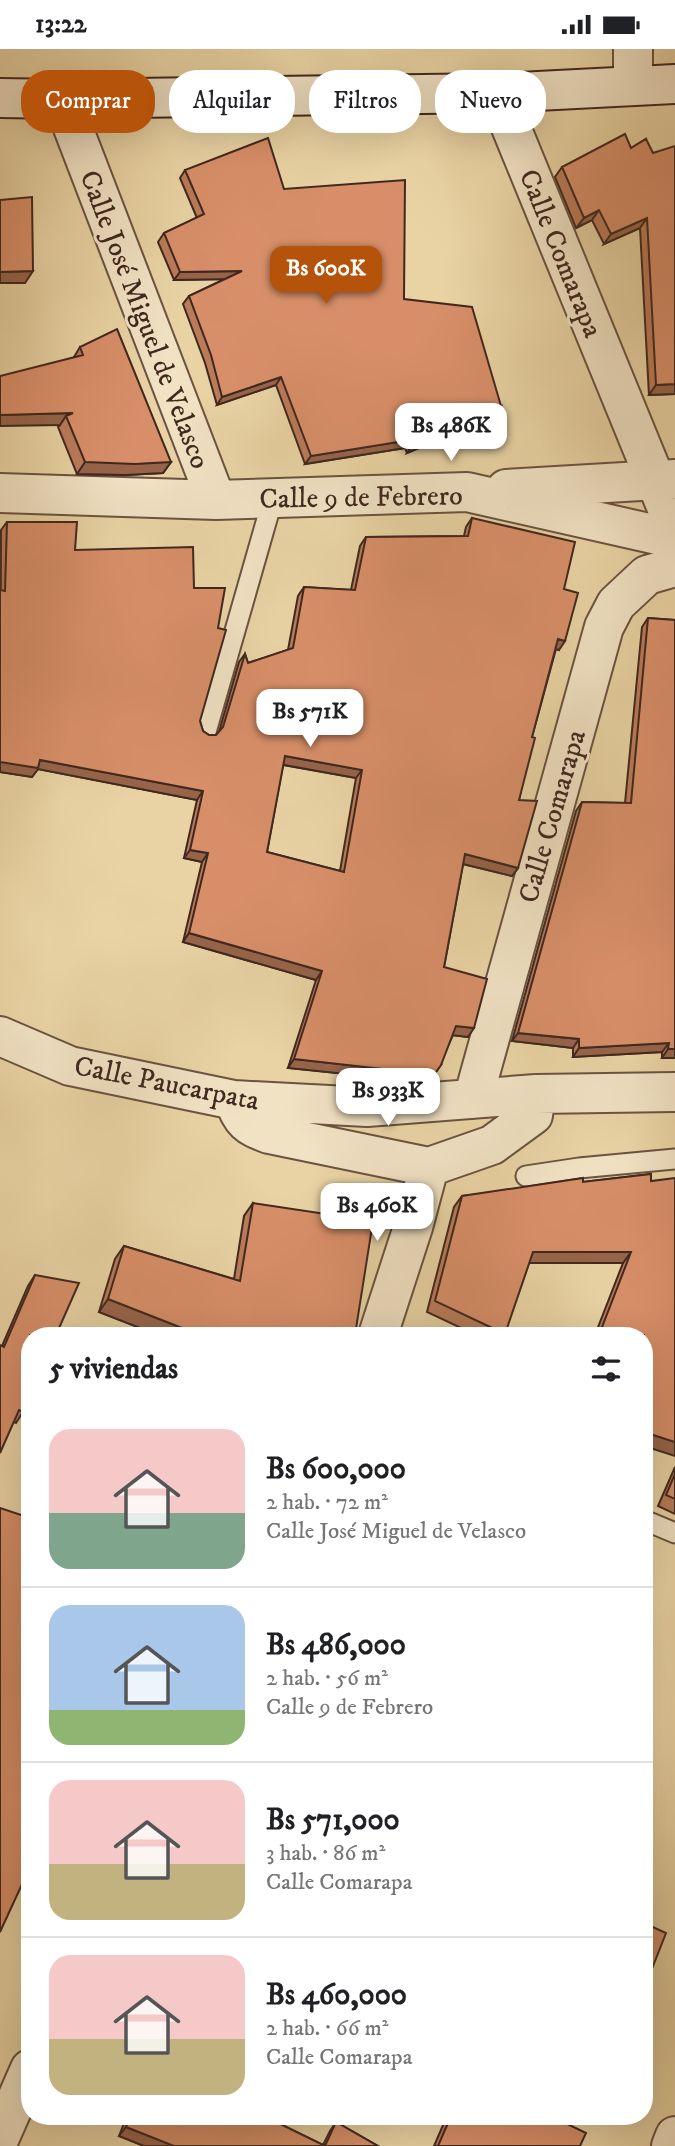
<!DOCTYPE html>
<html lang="es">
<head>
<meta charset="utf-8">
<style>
	:root { --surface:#fff; --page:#f2f2f2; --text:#202124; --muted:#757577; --line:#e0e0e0; --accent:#b45309 }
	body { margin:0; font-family:"IM FELL DW Pica",serif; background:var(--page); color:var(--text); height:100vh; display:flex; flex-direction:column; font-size:26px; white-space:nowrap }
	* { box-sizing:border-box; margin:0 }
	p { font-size:23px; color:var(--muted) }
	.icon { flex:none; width:38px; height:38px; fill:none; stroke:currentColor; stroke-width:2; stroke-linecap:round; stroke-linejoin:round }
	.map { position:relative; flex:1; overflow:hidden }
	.details { position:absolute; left:21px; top:1278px; width:632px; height:798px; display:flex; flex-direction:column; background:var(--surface); border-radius:28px; box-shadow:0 7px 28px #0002 }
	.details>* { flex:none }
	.banner { position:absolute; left:21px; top:21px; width:634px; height:63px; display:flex; gap:14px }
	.price { position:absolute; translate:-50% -60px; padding:0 16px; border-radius:14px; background:#fff; color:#222; font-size:23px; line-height:46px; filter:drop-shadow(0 2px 4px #0008) }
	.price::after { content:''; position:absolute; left:50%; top:42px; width:21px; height:16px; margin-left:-10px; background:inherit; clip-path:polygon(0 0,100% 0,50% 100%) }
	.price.active { background:var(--accent); color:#fff }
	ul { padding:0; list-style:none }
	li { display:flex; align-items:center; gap:21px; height:175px; padding:0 28px }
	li+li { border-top:2px solid var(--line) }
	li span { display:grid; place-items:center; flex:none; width:196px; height:140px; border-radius:21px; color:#555 }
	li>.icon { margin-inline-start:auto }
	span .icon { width:84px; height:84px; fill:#fffc; stroke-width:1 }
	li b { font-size:30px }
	h2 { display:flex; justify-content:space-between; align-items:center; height:84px; padding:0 28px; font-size:30px }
	.pill { padding:0 24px; border-radius:28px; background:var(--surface); box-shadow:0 7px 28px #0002; font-size:24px; line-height:63px }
	.pill.active { background:var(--accent); color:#fff }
	.status { display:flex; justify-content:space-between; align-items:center; height:49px; padding:0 35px; background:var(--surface); direction:ltr }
	.status svg { height:19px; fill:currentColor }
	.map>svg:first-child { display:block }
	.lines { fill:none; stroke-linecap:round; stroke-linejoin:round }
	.lane-casing { stroke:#6a5340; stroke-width:23 }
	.street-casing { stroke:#6a5340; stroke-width:42 }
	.secondary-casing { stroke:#40281f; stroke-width:42 }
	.lane { stroke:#f1e2c4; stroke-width:19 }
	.street { stroke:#f1e2c4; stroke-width:38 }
	.secondary { stroke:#f1e2c4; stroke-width:38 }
	.wall { fill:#ba7b5a; stroke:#40281f; stroke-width:2; fill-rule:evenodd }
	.shaded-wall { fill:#97644a; stroke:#40281f; stroke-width:2 }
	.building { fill:#d88f69; stroke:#40281f; stroke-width:2; fill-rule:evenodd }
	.labels { text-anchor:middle; stroke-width:6; stroke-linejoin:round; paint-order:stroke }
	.street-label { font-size:28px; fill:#40281f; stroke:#f1e2c4 }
</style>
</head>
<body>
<div class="status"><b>13:22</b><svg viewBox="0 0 49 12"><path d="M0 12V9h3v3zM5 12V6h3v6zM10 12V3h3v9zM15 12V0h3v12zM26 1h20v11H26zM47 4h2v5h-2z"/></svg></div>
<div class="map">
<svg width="675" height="2097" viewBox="0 0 675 2097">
	<rect width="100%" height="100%" fill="#e9d3a4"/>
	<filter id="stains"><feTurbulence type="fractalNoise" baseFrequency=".00286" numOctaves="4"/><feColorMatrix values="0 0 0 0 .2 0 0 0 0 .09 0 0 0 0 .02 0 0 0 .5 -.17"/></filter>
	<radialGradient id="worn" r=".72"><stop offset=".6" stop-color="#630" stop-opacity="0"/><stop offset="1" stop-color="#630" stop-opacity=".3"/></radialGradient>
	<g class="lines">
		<!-- lane casing -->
		<g class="lane-casing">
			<path id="lane" d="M 206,683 L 273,449
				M 526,1127 L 579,1119 L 675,1110
				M 644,1471 L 675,1484"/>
		</g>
		<!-- street casing -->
		<g class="street-casing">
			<path id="street" d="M 633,0 L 633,36
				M 497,44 L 675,479
				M 62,50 L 216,451
				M 506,440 L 675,430
				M 0,444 L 216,451 L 467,443 L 675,490
				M 0,987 L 70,1017 L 234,1051 L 367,1058 L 536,1045 L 675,1043
				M 473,1050 L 604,578 L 616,555 L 647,526 L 675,518
				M 234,1051 C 243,1074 246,1076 269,1085 L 429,1118 L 492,1096 L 533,1066 L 536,1045
				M 378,1286 L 413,1178 L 429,1118
				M 0,2088 L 30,2020
				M 671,2097 L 675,2087"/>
		</g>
		<!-- secondary casing -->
		<g class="secondary-casing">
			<path id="secondary" d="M 0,49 L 62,50 L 497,44 L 675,35"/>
		</g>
		<!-- lane -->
		<use href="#lane" class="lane"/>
		<!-- street -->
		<use href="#street" class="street"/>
		<!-- secondary -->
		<use href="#secondary" class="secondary"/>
	</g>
	<!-- wall -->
	<path class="wall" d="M 646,90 L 675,345 L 649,346 L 640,179 L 604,195 L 592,171 L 576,179 L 555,128 L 562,118 L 631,99 Z
		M 185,121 L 284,140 L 404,250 L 495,365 L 459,373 L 454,384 L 407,404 L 405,399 L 305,415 L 276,336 L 217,356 L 205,314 L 183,255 L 189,247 L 225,230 L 174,231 L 158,193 L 164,184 L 197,169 L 180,129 Z
		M 80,298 L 171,413 L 163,424 L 126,426 L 77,425 L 58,378 L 60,376 L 74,308 Z
		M 472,469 L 564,540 L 559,601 L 556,600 L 532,688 L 519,751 L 518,819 L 512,827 L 463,815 L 444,918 L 468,988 L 453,986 L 435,1025 L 430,1031 L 394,1034 L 395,1030 L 288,1019 L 316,931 L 183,893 L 202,813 L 184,809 L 197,751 L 38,720 L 32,728 L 0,723 L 1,481 L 7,473 L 75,501 L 200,672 L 203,682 L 209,686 L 216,686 L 219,683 L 239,613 L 245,605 L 248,614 L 288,601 L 298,547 L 304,538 L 351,541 L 360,497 L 366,488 L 464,487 L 466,478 ZM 283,716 L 356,729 L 340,822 L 267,803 Z
		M 648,569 L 675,571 L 675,1009 L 662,1009 L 662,1003 L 573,1008 L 573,999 L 512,992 L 576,762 L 582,753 L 625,754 L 642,578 Z
		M 651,1125 L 644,1286 L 595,1286 L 623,1214 L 529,1214 L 504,1286 L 476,1286 L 427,1263 L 454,1158 L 462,1147 Z
		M 253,1154 L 355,1286 L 158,1286 L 99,1263 L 115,1210 L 124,1197 L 234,1230 L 244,1167 Z
		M 35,1226 L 23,1363 L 16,1374 L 14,1373 L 2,1297 L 28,1237 Z
		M 675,1418 L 675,1465 L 658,1457 Z
		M 127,2067 L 264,2067 L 323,2096 L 330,2082 L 336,2073 L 378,2097 L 144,2097 L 119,2087 Z
		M 447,2067 L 551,2067 L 580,2097 L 434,2097 Z"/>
	<!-- shaded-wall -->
	<path class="shaded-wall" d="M 599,161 L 592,171 L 576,179 L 584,169 Z
		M 647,169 L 640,179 L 604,195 L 611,185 Z
		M 33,222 L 25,234 L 0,234 L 0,223 Z
		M 242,222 L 236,230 L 174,231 L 180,223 Z
		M 281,328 L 276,336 L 217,356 L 222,348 Z
		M 675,335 L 675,345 L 649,346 L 656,336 Z
		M 501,357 L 495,365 L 450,375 L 456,367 Z
		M 73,364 L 66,367 L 60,376 L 0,377 L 0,366 Z
		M 460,376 L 454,384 L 407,404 L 412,396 Z
		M 410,391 L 405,399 L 305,415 L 311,407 Z
		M 85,413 L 171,413 L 163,424 L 126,426 L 77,425 Z
		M 558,590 L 565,592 L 559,601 L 552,599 Z
		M 285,707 L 362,721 L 356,729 L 279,715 Z
		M 40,711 L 203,742 L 197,751 L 38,720 L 32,728 L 0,723 L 0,713 Z
		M 190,801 L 208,804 L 202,813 L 184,809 Z
		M 465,805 L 518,819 L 512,827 L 459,814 Z
		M 189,884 L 322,922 L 316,931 L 183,893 Z
		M 456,977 L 474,979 L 468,988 L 450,986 Z
		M 518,984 L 579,990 L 573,999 L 512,992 Z
		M 669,994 L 662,1003 L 573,1008 L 579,999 Z
		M 668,1000 L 675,1000 L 675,1009 L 662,1009 Z
		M 294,1010 L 401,1022 L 395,1030 L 288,1019 Z
		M 441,1016 L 430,1031 L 394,1034 L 400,1025 Z
		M 533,1203 L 631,1203 L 623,1214 L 525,1214 Z
		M 108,1250 L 200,1286 L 158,1286 L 99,1263 Z
		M 644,1383 L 675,1393 L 675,1407 L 644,1397 Z
		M 126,2078 L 174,2097 L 144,2097 L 119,2087 Z"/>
	<!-- building -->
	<path class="building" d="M 625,85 L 631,99 L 646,90 L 653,104 L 675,97 L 675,335 L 656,336 L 647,169 L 611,185 L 599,161 L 584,169 L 562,118 Z
		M 268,89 L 284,140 L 405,131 L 404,250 L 472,258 L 501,357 L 456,367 L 460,376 L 412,396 L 410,391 L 311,407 L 281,328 L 222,348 L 211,306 L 189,247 L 242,222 L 180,223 L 164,184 L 204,165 L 185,121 Z
		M 32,148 L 33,222 L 0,223 L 0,151 Z
		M 117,280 L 171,413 L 135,415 L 85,413 L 66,367 L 73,364 L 0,366 L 0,327 L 83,306 L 80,298 Z
		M 472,469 L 575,493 L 564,540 L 578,544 L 565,592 L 558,590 L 532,688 L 535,689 L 519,751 L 537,752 L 518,819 L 465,805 L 444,918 L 487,930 L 474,979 L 456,977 L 441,1016 L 436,1023 L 400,1025 L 401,1022 L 294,1010 L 322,922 L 189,884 L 208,804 L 190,801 L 203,742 L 40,711 L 38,719 L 0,713 L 0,541 L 5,542 L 7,473 L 77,473 L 75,501 L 193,498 L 194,539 L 225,539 L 218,579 L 226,581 L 200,672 L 203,682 L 209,686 L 216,686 L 223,678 L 245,605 L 248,614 L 293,599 L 304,538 L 355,541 L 366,488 L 468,487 ZM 285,707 L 362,721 L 344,823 L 267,803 Z
		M 648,569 L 675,571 L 675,1000 L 668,1000 L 669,994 L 579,999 L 579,990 L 518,984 L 582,753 L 631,754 Z
		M 651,1125 L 651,1132 L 675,1129 L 675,1393 L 644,1383 L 644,1286 L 599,1286 L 631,1203 L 533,1203 L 505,1285 L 435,1252 L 462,1147 L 583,1129 L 583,1133 Z
		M 253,1154 L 373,1172 L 355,1286 L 200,1286 L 108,1250 L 124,1197 L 240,1232 Z
		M 35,1226 L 79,1234 L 56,1286 L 30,1286 L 30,1348 L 23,1363 L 19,1361 L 0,1404 L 0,1296 L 4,1298 Z
		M 675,1425 L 675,1450 L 666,1446 Z
		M 0,1459 L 30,1469 L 30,1818 L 0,1883 Z
		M 644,1874 L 666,1884 L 644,1940 Z
		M 130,2067 L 264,2067 L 325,2097 L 336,2073 L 378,2097 L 174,2097 L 126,2078 Z
		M 451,2067 L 551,2067 L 586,2084 L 580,2097 L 438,2097 Z"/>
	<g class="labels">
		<!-- street labels -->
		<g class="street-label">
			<text transform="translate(562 204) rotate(68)" y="10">Calle Comarapa</text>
			<text transform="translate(146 270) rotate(69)" y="10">Calle José Miguel de Velasco</text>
			<text transform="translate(361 447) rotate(-1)" y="10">Calle 9 de Febrero</text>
			<text transform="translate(551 767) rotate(-74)" y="10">Calle Comarapa</text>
			<text transform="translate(167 1033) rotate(11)" y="10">Calle Paucarpata</text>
		</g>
	</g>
	<rect width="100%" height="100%" filter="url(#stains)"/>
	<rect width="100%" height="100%" fill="url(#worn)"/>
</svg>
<b class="price active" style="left:326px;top:257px">Bs 600K</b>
<b class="price" style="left:451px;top:414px">Bs 486K</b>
<b class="price" style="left:310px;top:700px">Bs 571K</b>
<b class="price" style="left:388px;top:1079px">Bs 933K</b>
<b class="price" style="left:377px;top:1194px">Bs 460K</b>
<div class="banner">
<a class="pill active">Comprar</a>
<a class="pill">Alquilar</a>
<a class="pill">Filtros</a>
<a class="pill">Nuevo</a>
</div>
<section class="details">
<h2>5 viviendas<svg class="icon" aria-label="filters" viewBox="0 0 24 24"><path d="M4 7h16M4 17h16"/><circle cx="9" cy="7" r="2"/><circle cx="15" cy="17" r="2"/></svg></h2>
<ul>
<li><span style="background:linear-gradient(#f6c9c9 60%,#7fa58c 0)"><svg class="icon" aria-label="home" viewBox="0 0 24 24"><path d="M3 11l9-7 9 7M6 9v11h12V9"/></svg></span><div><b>Bs 600,000</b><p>2 hab. · 72 m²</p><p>Calle José Miguel de Velasco</p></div></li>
<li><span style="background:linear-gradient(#a9c7e8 75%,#8fb573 0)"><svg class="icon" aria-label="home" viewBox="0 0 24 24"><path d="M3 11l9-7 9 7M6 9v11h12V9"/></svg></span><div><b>Bs 486,000</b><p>2 hab. · 56 m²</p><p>Calle 9 de Febrero</p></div></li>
<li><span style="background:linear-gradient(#f6c9c9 60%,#c2b280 0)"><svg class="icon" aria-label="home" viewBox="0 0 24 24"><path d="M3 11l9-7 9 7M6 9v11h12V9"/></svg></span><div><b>Bs 571,000</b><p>3 hab. · 86 m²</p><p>Calle Comarapa</p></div></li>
<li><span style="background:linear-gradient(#f6c9c9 60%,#c2b280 0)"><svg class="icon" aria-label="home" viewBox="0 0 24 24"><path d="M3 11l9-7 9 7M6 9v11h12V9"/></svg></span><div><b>Bs 460,000</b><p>2 hab. · 66 m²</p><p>Calle Comarapa</p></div></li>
</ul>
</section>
</div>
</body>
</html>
